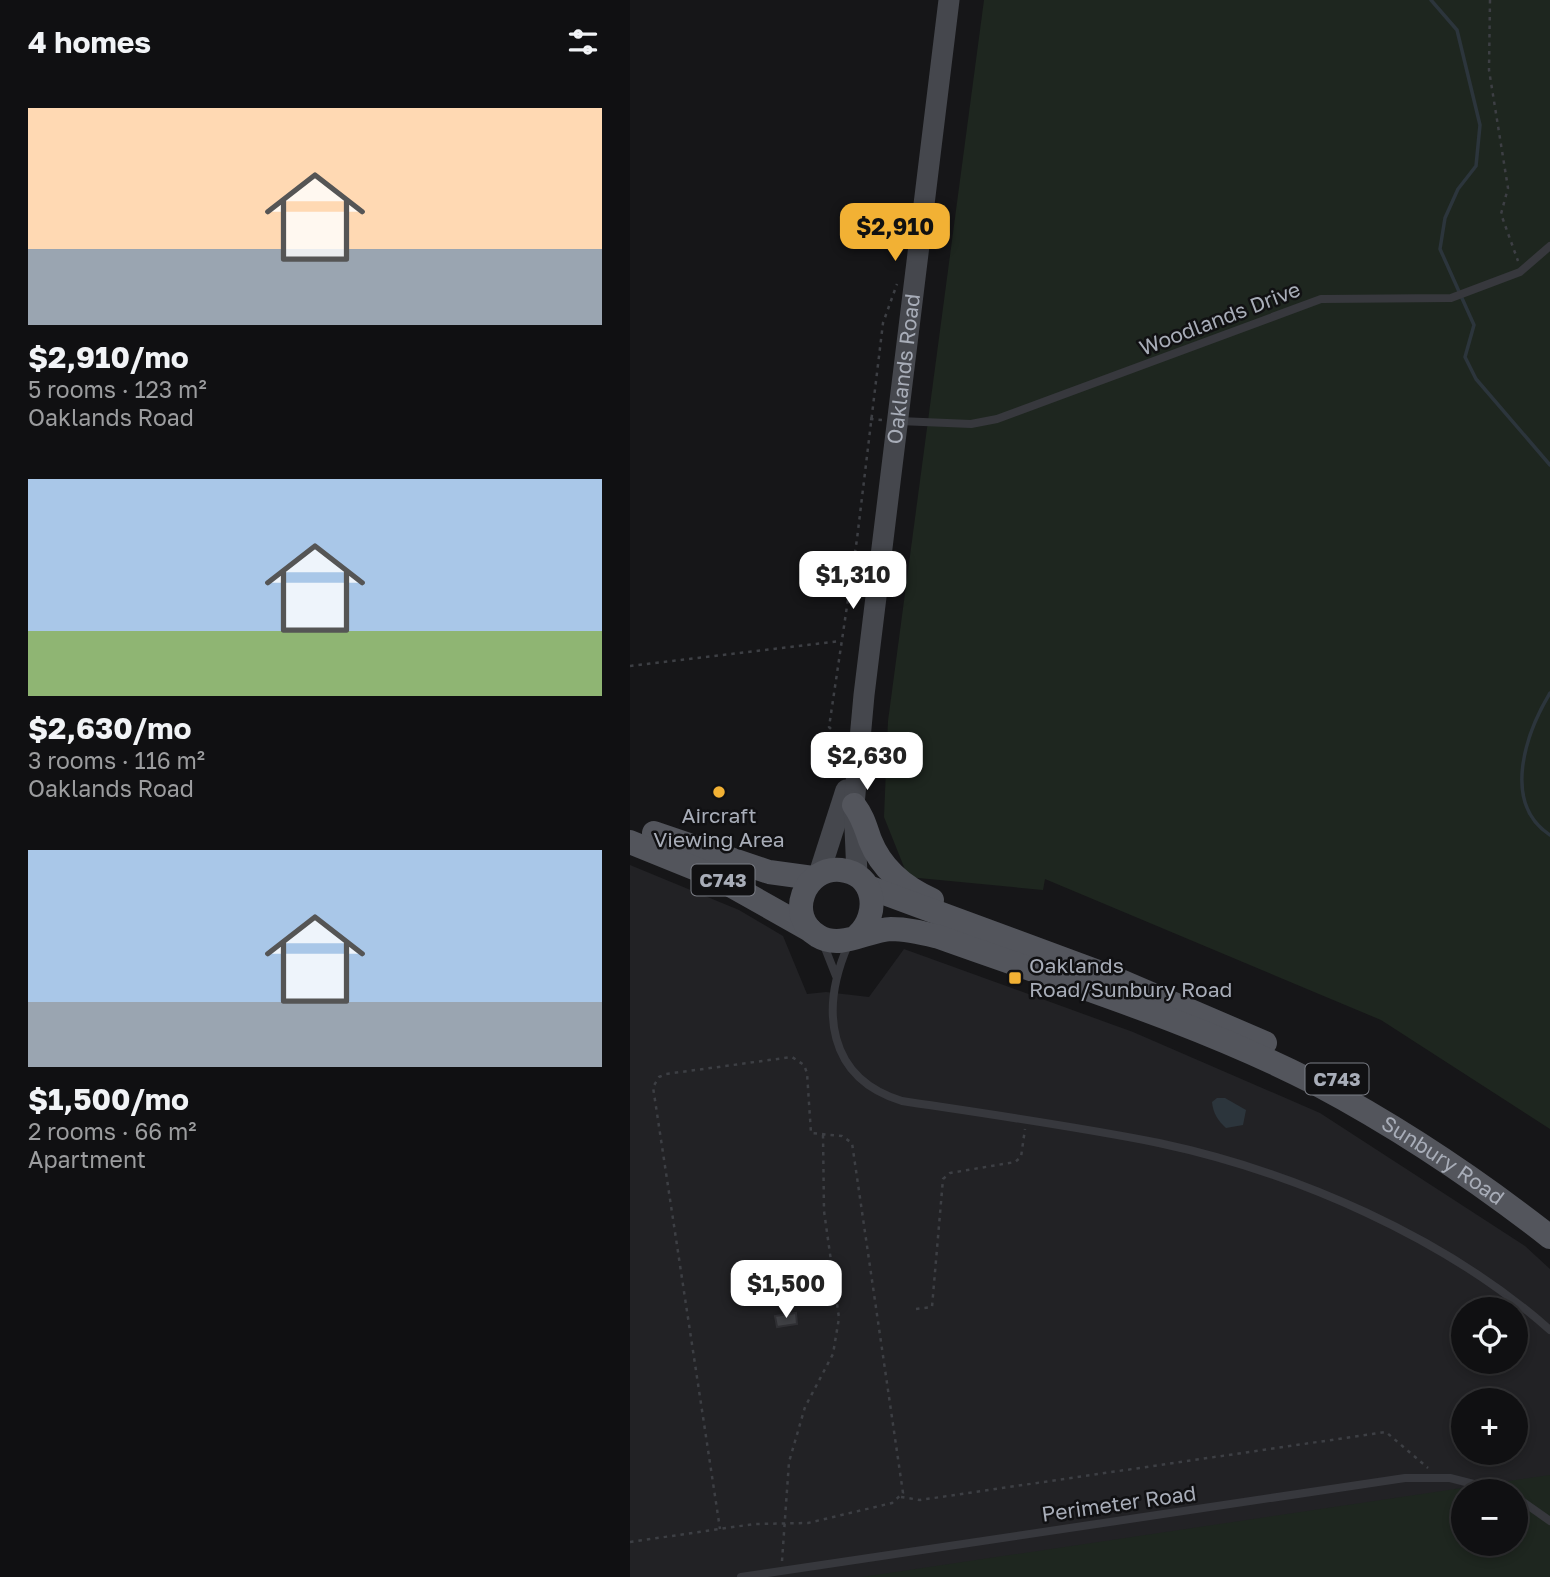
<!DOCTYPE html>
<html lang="en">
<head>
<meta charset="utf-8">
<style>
	:root { --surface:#101012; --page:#1e1e20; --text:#f1f3f6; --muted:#9c9d9f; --line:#303032; --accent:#f2b134 }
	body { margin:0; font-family:"Golos Text",sans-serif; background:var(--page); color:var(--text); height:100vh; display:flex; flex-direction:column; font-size:26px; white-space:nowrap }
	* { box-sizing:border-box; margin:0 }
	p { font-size:23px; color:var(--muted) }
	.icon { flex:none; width:38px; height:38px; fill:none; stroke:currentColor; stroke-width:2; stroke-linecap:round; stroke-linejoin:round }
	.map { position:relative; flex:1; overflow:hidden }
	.drawer { display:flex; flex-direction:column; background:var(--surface); width:630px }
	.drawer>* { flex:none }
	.tools { position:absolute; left:821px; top:1297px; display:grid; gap:14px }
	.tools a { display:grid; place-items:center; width:77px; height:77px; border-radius:50%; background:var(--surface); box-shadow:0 4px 10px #0003,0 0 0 2px var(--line); font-size:35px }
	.price { position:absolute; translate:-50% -60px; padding:0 16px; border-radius:14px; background:#fff; color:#222; font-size:23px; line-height:46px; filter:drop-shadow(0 2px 4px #0008) }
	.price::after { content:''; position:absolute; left:50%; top:42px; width:21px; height:16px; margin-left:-10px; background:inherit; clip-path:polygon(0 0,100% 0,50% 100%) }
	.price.current { background:var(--accent); color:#111 }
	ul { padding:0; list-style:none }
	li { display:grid; align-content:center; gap:14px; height:371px; padding:0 28px }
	li span { display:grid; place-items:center; height:217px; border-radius:0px; color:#555 }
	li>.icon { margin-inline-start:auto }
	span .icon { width:126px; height:126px; fill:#fffc; stroke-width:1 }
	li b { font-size:30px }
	h2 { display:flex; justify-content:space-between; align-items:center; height:84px; padding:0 28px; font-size:30px }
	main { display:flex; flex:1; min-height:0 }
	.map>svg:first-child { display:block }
	.built { fill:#222225; fill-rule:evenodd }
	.green { fill:#1e261f; fill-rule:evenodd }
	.water { fill:#2c353c }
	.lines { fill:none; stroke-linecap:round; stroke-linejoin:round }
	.stream { stroke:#2c353c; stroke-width:3.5 }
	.building { fill:#404145; stroke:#303034; stroke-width:2 }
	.path { stroke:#3d3f44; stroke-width:2.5; stroke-dasharray:3.5 5; stroke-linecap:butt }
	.lane { stroke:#37383d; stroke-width:8 }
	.secondary { stroke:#45474d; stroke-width:21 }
	.primary { stroke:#53555c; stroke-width:24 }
	.poi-dot { fill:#f2b134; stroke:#111113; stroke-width:2.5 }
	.labels { text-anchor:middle; stroke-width:5; stroke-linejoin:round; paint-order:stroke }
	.shield { fill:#111113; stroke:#7b7e86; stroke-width:2 }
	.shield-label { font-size:19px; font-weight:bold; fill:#a8adb8 }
	.street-label { font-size:21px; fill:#a8adb8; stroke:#111113 }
	.poi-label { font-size:21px; fill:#a8adb8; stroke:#111113 }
</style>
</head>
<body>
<main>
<section class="drawer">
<h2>4 homes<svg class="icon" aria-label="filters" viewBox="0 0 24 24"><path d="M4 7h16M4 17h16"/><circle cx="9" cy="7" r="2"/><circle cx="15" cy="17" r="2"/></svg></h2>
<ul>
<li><span style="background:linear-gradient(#ffd9b3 65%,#9aa5b1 0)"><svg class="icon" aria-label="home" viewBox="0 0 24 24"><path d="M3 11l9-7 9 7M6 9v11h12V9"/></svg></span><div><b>$2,910/mo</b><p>5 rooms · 123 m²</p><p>Oaklands Road</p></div></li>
<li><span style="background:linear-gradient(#a9c7e8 70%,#8fb573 0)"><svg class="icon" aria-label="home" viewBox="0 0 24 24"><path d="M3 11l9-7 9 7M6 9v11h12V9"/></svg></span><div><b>$2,630/mo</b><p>3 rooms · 116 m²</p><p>Oaklands Road</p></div></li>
<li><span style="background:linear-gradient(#a9c7e8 70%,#9aa5b1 0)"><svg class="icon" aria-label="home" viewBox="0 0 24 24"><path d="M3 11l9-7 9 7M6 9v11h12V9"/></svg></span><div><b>$1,500/mo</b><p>2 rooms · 66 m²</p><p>Apartment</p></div></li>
</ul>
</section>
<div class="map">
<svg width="920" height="1577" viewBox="0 0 920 1577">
	<rect width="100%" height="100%" fill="#161618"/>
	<!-- built -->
	<path class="built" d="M 0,865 L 109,910 L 153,936 L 177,994 L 196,992 L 239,997 L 274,949 L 503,1032 L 690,1113 L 895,1246 L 920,1269 L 920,1577 L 0,1577 ZM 833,1309 L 886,1309 L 886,1362 L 833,1362 ZM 833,1400 L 886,1400 L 886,1452 L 833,1452 ZM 833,1491 L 886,1491 L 886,1544 L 833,1544 Z"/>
	<!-- green -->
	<path class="green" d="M 354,0 L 920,0 L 920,1129 L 751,1020 L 415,879 L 413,890 L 278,877 L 254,817 L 258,721 Z
		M 920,1475 L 920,1577 L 232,1577 ZM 833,1491 L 886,1491 L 886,1544 L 833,1544 Z"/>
	<!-- water -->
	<path class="water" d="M 587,1098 L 595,1098 L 616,1110 L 613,1125 L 596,1128 C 588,1121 583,1113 582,1102 Z"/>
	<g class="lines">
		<!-- stream -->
		<path class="stream" d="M 801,0 L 827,30 L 850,125 L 846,166 L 828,189 L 815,218 L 810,249 L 844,325 L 835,357 L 846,379 L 920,465
			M 920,693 C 896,733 871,803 920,835"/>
	</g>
	<!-- building -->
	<path class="building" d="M 166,1313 L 167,1324 L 147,1327 L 145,1316 Z"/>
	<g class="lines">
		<!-- path -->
		<path class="path" d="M 860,0 L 859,70 L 878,188 L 871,214 L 888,261
			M 240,419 L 253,420
			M 0,666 L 211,641
			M 213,741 L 199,727 L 227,539 L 253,323 L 267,284
			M 286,1309 L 302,1307 L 313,1179 L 320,1173 L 385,1162 L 391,1157 L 395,1129
			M 271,1497 L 290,1500 L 756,1432 L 798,1468
			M 0,1542 L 124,1524 L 178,1523 L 262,1503 L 273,1493 L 222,1143 L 212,1136 L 181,1133 L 177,1073 L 174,1065 L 162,1057 L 36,1074 L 29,1077 L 23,1087 L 90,1529
			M 152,1561 L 159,1462 L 175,1407 L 203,1354 L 209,1318 L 194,1211 L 193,1134"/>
		<!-- lane -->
		<path class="lane" d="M 269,421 L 341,424 L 367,419 L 691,299 L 821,298 L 890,272 L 920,246
			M 193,943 L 206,976
			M 218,945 C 190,1010 197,1078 272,1101 C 358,1114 444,1126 529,1143 C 665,1172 815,1237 920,1330
			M 886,1497 L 920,1521
			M 111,1577 L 775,1478 L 820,1478 L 871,1491"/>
		<!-- secondary -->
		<g class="secondary">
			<path d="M 189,874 L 216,790"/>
			<path id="s1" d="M 227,875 L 224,805 L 234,695 L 319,0"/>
		</g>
		<!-- primary -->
		<g class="primary">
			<path d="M 224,805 C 233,817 235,826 240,840 C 251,868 275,888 302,900"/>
			<path d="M 24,833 L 139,872 L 183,878"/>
			<path d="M 0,842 L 86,877 L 180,930"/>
			<path d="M 238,887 L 479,976 L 635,1043"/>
			<path id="s2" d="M 228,935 C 250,914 246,874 211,870 C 174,866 155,917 188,936 C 211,950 237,930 261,929 C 278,929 293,933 309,937 C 434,982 566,1022 685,1083 C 768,1127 846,1179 920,1237"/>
		</g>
	</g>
	<!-- markers -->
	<g class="poi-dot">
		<circle cx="89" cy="792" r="7"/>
		<rect x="378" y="971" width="14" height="14" rx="3.5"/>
	</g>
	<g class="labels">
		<!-- shield labels -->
		<g class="shield">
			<rect x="61.5" y="864.5" width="63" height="31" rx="5"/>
			<rect x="675.5" y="1063.5" width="63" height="31" rx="5"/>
		</g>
		<g class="shield-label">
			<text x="93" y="887">C743</text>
			<text x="707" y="1086">C743</text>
		</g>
		<!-- street labels -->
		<g class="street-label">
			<text transform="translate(590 319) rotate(-21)" y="7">Woodlands Drive</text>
			<text dy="7" stroke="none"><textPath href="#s1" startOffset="509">Oaklands Road</textPath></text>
			<text dy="7" stroke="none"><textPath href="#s2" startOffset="859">Sunbury Road</textPath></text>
			<text transform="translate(489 1504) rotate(-8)" y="7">Perimeter Road</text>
		</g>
		<!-- poi labels -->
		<g class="poi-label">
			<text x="89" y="823">Aircraft<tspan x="89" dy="24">Viewing Area</tspan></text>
			<text x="399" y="973" text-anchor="start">Oaklands<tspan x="399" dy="24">Road/Sunbury Road</tspan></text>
		</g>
	</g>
</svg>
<div class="tools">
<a><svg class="icon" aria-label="locate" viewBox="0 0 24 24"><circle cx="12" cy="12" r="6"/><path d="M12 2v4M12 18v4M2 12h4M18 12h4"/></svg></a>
<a>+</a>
<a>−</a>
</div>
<b class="price current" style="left:265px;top:263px">$2,910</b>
<b class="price" style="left:223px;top:611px">$1,310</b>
<b class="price" style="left:237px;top:792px">$2,630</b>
<b class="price" style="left:156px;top:1320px">$1,500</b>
</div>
</main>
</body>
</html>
